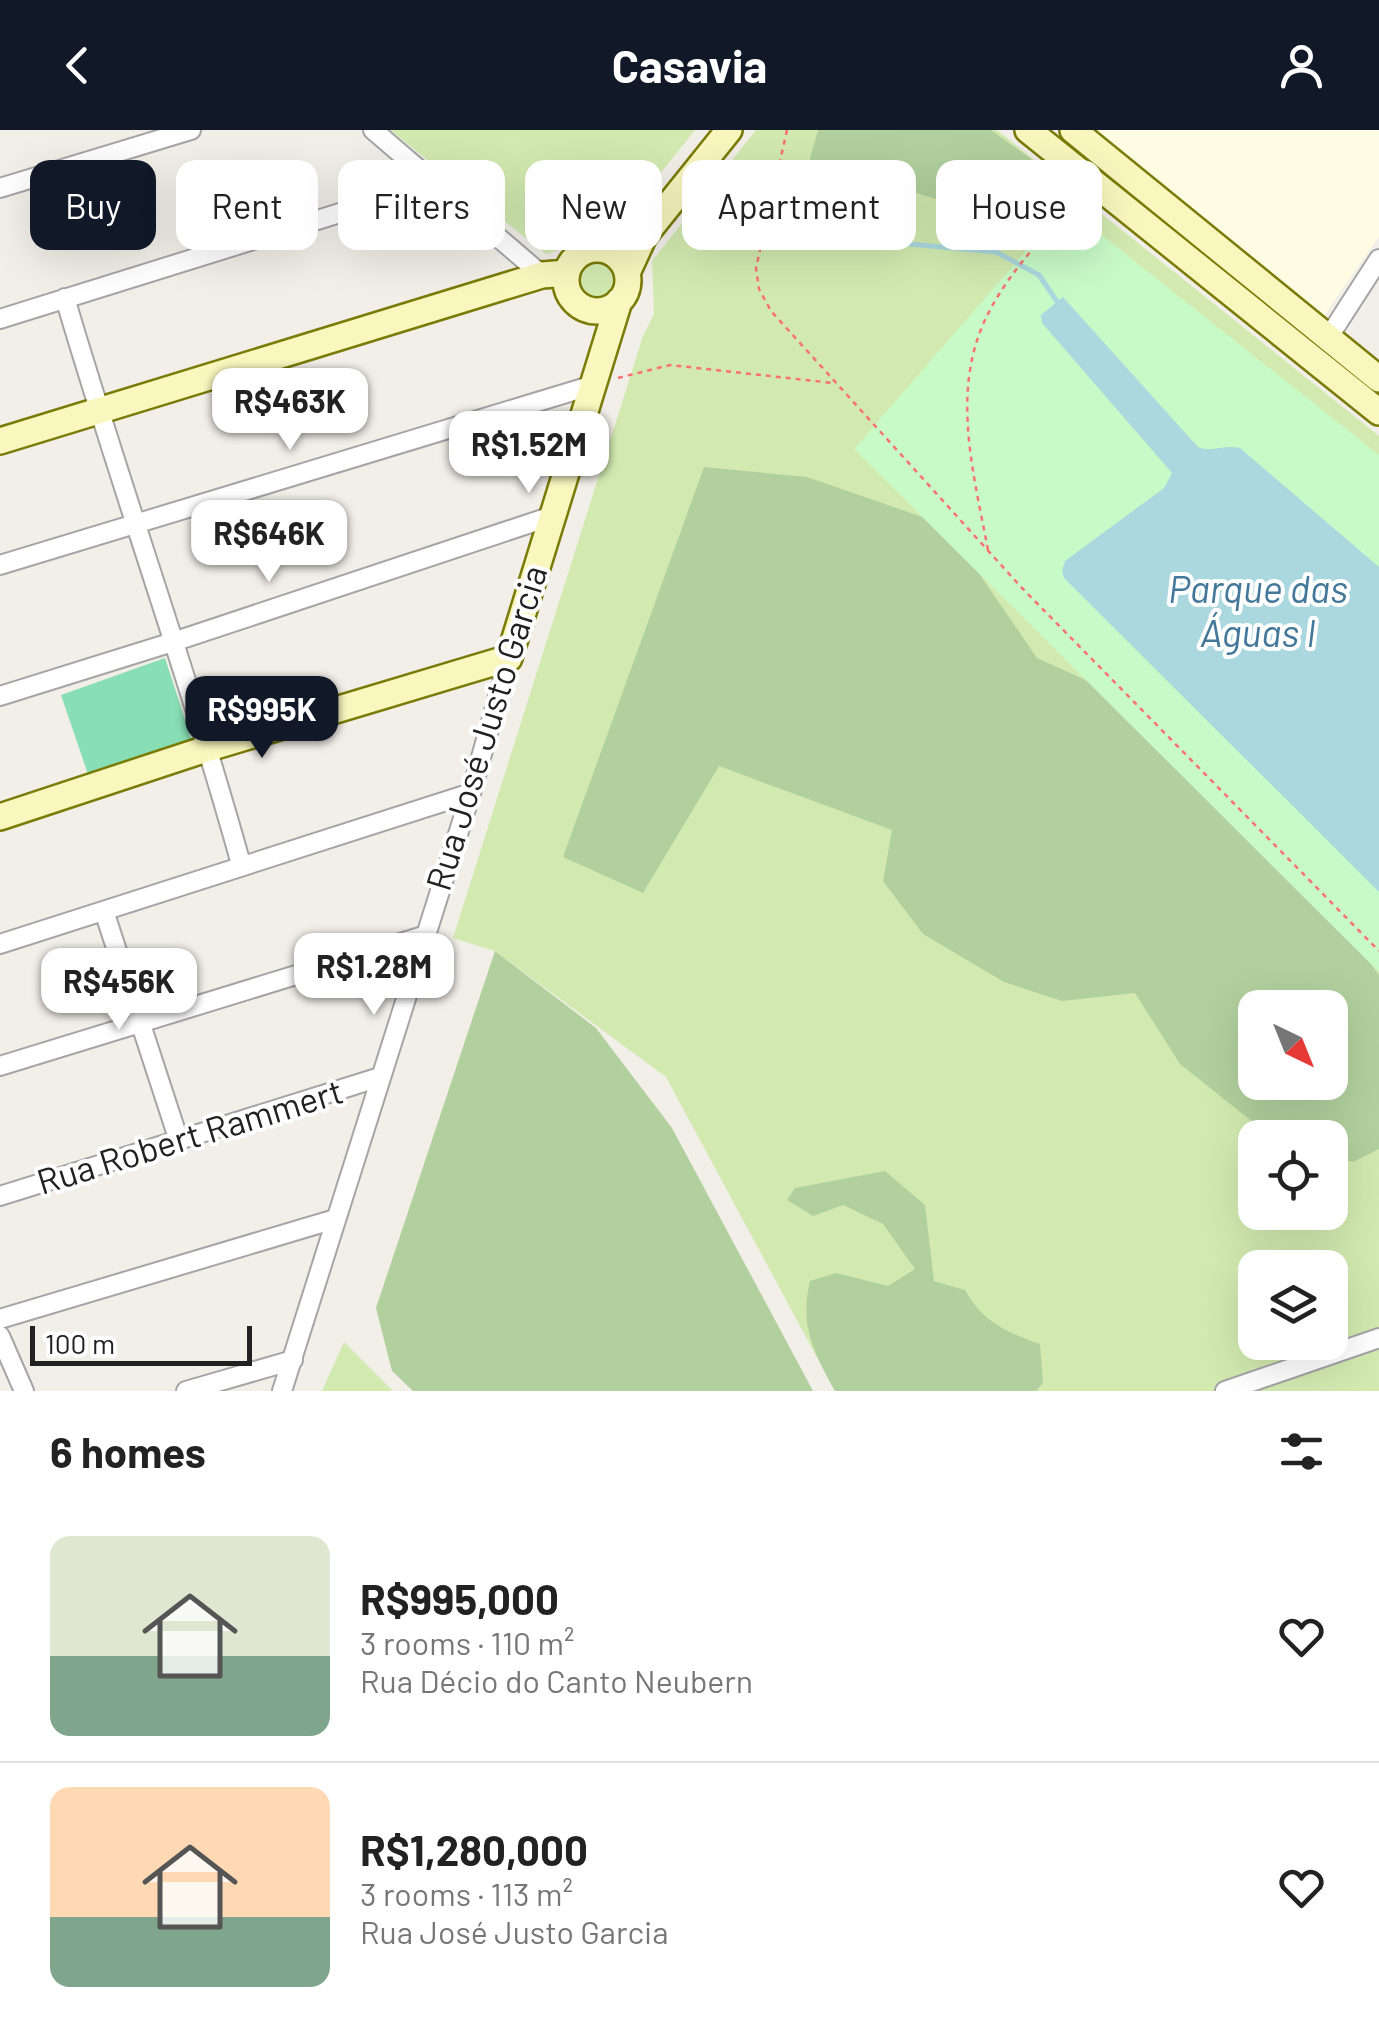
<!DOCTYPE html>
<html lang="en">
<head>
<meta charset="utf-8">
<style>
	:root { --surface:#fff; --page:#f2f2f2; --text:#222; --muted:#767676; --line:#e0e0e0; --accent:#111827 }
	body { margin:0; font-family:Barlow,sans-serif; background:var(--page); color:var(--text); height:100vh; display:flex; flex-direction:column; font-size:38px; white-space:nowrap }
	* { box-sizing:border-box; margin:0 }
	p { font-size:32px; color:var(--muted) }
	.icon { flex:none; width:55px; height:55px; fill:none; stroke:currentColor; stroke-width:2; stroke-linecap:round; stroke-linejoin:round }
	.map { position:relative; height:1261px; overflow:hidden }
	.sheet { display:flex; flex-direction:column; background:var(--surface); flex:1 }
	.sheet>* { flex:none }
	.guide { position:absolute; left:30px; top:30px; width:1320px; height:90px; display:flex; gap:20px }
	.needle { width:65px; rotate:137deg }
	.buttons { position:absolute; left:1238px; top:860px; display:grid; gap:20px }
	.buttons a { display:grid; place-items:center; width:110px; height:110px; border-radius:20px; background:var(--surface); box-shadow:0 10px 40px #0002; font-size:50px }
	.scale { position:absolute; left:30px; bottom:25px; width:222px; box-sizing:border-box; padding-left:10px; border:5px solid #212121; border-top:0; font-size:28px; line-height:35px; white-space:nowrap; color:#212121; -webkit-text-stroke:8px #fff; paint-order:stroke }
	.price { position:absolute; translate:-50% -85px; padding:0 22px; border-radius:20px; background:#fff; color:#222; font-size:32px; line-height:65px; filter:drop-shadow(0 2px 5px #0008) }
	.price::after { content:''; position:absolute; left:50%; top:60px; width:30px; height:22px; margin-left:-15px; background:inherit; clip-path:polygon(0 0,100% 0,50% 100%) }
	.price.current { background:var(--accent); color:#fff }
	ul { padding:0; list-style:none }
	li { display:flex; align-items:center; gap:30px; height:250px; padding:0 50px }
	li+li { border-top:2px solid var(--line) }
	li span { display:grid; place-items:center; flex:none; width:280px; height:200px; border-radius:20px; color:#555 }
	li>.icon { margin-inline-start:auto }
	span .icon { width:120px; height:120px; fill:#fffc; stroke-width:1 }
	li b { font-size:42px }
	h2 { display:flex; justify-content:space-between; align-items:center; height:120px; padding:0 50px; font-size:42px }
	.pill { padding:0 35px; border-radius:20px; background:var(--surface); box-shadow:0 10px 40px #0002; font-size:35px; line-height:90px }
	.pill.current { background:var(--accent); color:#fff }
	header { display:flex; justify-content:space-between; align-items:center; height:130px; padding:0 50px; background:var(--accent); color:#fff; font-size:45px; font-weight:700 }
	.map>svg:first-child { display:block }
	.education { fill:#fffce4 }
	.grass { fill:#d2eab0; fill-rule:evenodd }
	.forest { fill:#b2d09e; fill-rule:evenodd }
	.park { fill:#c8fac7 }
	.pitch { fill:#88dfb5 }
	.water { fill:#aad8de }
	.lines { fill:none; stroke-linecap:round; stroke-linejoin:round }
	.stream { stroke:#aad8de; stroke-width:5 }
	.street-casing { stroke:#a5a5a5; stroke-width:22 }
	.secondary-casing { stroke:#7a7b06; stroke-width:30 }
	.path { stroke:#f97272; stroke-width:2.5; stroke-dasharray:5 5; stroke-linecap:butt }
	.street { stroke:#fff; stroke-width:18 }
	.secondary { stroke:#f9f7be; stroke-width:25 }
	.labels { text-anchor:middle; stroke-width:8; stroke-linejoin:round; paint-order:stroke }
	.street-label { font-size:35px; fill:#212121; stroke:#fff }
	.water-label { font-size:38px; font-style:italic; fill:#44789a; stroke:#fff }
</style>
</head>
<body>
<header><svg class="icon" aria-label="back" viewBox="0 0 24 24"><path d="M15 5l-7 7 7 7"/></svg>Casavia<svg class="icon" aria-label="person" viewBox="0 0 24 24"><circle cx="12" cy="8" r="4"/><path d="M4 21q1-7 8-7t8 7"/></svg></header>
<div class="map">
<svg width="1379" height="1261" viewBox="0 0 1379 1261">
	<rect width="100%" height="100%" fill="#f2eee8"/>
	<!-- education -->
	<path class="education" d="M 1086,0 L 1379,0 L 1379,106 L 1321,190 Z"/>
	<!-- grass -->
	<path class="grass" d="M 390,0 L 695,0 L 614,101 L 546,124 Z
		M 756,0 L 997,0 L 1379,306 L 1379,1261 L 835,1261 L 666,947 L 495,821 L 453,808 L 643,206 L 654,184 L 652,131 ZM 1255,878 L 1330,878 L 1330,952 L 1255,952 ZM 1255,1008 L 1330,1008 L 1330,1082 L 1255,1082 ZM 1255,1138 L 1330,1138 L 1330,1212 L 1255,1212 Z
		M573 149a24 24 0 1 1 48 0a24 24 0 1 1-48 0Z
		M 344,1212 L 393,1261 L 322,1261 Z"/>
	<!-- forest -->
	<path class="forest" d="M 818,0 L 991,0 L 1048,41 L 1012,91 L 809,32 Z
		M 704,337 L 807,347 L 960,400 L 976,439 L 1037,528 L 1128,569 L 1303,742 L 1379,845 L 1379,1019 L 1353,1032 L 1330,1026 L 1330,1008 L 1285,1007 L 1249,989 L 1180,934 L 1135,863 L 1062,871 L 1004,852 L 923,804 L 883,751 L 892,700 L 719,636 L 643,763 L 563,727 ZM 1255,878 L 1330,878 L 1330,952 L 1255,952 Z
		M 495,821 L 596,898 L 672,998 L 813,1261 L 413,1261 L 392,1241 L 376,1178 Z
		M 885,1041 L 925,1075 L 934,1151 L 965,1160 C 983,1192 1006,1202 1040,1214 L 1043,1253 L 1036,1261 L 835,1261 C 814,1222 799,1196 810,1151 L 836,1143 L 888,1156 L 915,1139 L 883,1094 L 843,1075 L 813,1086 L 787,1070 L 795,1058 Z"/>
	<!-- park -->
	<path class="park" d="M 1065,76 L 1379,325 L 1379,842 L 854,319 Z"/>
	<!-- pitch -->
	<path class="pitch" d="M 165,528 L 194,617 L 91,653 L 61,565 Z"/>
	<!-- water -->
	<path class="water" d="M 1063,167 L 1198,317 C 1211,323 1225,314 1240,318 L 1379,437 L 1379,762 L 1064,448 L 1062,441 L 1065,431 L 1164,358 L 1172,343 L 1042,193 L 1041,185 Z"/>
	<g class="lines">
		<!-- stream -->
		<path class="stream" d="M 778,102 L 996,122 L 1039,145 L 1058,173"/>
		<!-- street casing -->
		<g class="street-casing">
			<path id="street" d="M 373,0 L 542,145
				M 0,58 L 191,0
				M 65,168 C 121,358 188,544 241,734
				M 0,189 L 436,53
				M 1328,208 L 1379,129
				M 0,435 L 593,255
				M 0,566 L 176,511 L 552,386
				M 104,781 L 179,1011
				M 0,814 L 471,663
				M 0,936 L 423,806
				M 0,1066 L 380,947
				M 0,1189 L 335,1089
				M 0,1206 L 24,1261
				M 186,1261 L 293,1230
				M 282,1261 L 471,663 L 509,528
				M 1225,1261 L 1379,1208"/>
		</g>
		<!-- secondary casing -->
		<g class="secondary-casing">
			<path id="secondary" d="M 1028,0 L 1379,282
				M 1073,0 L 1379,249
				M566 150a31 31 0 1 1 62 0a31 31 0 1 1-62 0Z
				M 627,143 L 644,106 L 729,0
				M 0,311 L 542,145 L 567,143
				M 0,687 L 209,618 L 509,528 L 619,171"/>
		</g>
		<!-- path -->
		<path class="path" d="M 787,0 L 756,138 L 759,159 L 771,181 L 1021,457 L 1379,821
			M 618,248 L 670,235 L 833,253
			M 988,420 C 973,340 949,256 990,180 C 1012,138 1049,101 1079,65"/>
		<!-- street -->
		<use href="#street" class="street"/>
		<!-- secondary -->
		<use href="#secondary" class="secondary"/>
	</g>
	<g class="labels">
		<!-- street labels -->
		<g class="street-label">
			<text transform="translate(487 598) rotate(-73)" y="12">Rua José Justo Garcia</text>
			<text transform="translate(190 1007) rotate(-17)" y="12">Rua Robert Rammert</text>
		</g>
		<!-- water labels -->
		<g class="water-label">
			<text x="1258" y="473">Parque das<tspan x="1258" dy="44">Águas I</tspan></text>
		</g>
	</g>
</svg>
<div class="buttons">
<a><svg class="needle" viewBox="-14 -14 28 28"><path d="M0-13l5 13h-10z" fill="#e53935"/><path d="M0 13l5-13h-10z" fill="#767676"/></svg></a>
<a><svg class="icon" aria-label="locate" viewBox="0 0 24 24"><circle cx="12" cy="12" r="6"/><path d="M12 2v4M12 18v4M2 12h4M18 12h4"/></svg></a>
<a><svg class="icon" aria-label="layers" viewBox="0 0 24 24"><path d="M12 4l9 5-9 5-9-5zM3 14l9 5 9-5"/></svg></a>
</div>
<div class="scale">100 m</div>
<b class="price" style="left:290px;top:323px">R$463K</b>
<b class="price" style="left:529px;top:366px">R$1.52M</b>
<b class="price" style="left:269px;top:455px">R$646K</b>
<b class="price current" style="left:262px;top:631px">R$995K</b>
<b class="price" style="left:374px;top:888px">R$1.28M</b>
<b class="price" style="left:119px;top:903px">R$456K</b>
<div class="guide">
<a class="pill current">Buy</a>
<a class="pill">Rent</a>
<a class="pill">Filters</a>
<a class="pill">New</a>
<a class="pill">Apartment</a>
<a class="pill">House</a>
</div>
</div>
<section class="sheet">
<h2>6 homes<svg class="icon" aria-label="filters" viewBox="0 0 24 24"><path d="M4 7h16M4 17h16"/><circle cx="9" cy="7" r="2"/><circle cx="15" cy="17" r="2"/></svg></h2>
<ul>
<li><span style="background:linear-gradient(#dfe7d0 60%,#7fa58c 0)"><svg class="icon" aria-label="home" viewBox="0 0 24 24"><path d="M3 11l9-7 9 7M6 9v11h12V9"/></svg></span><div><b>R$995,000</b><p>3 rooms · 110 m²</p><p>Rua Décio do Canto Neubern</p></div><svg class="icon" aria-label="heart" viewBox="0 0 24 24"><path d="M12 20l-8-8c-3-5 5-10 8-4 3-6 11-1 8 4z"/></svg></li>
<li><span style="background:linear-gradient(#ffd9b3 65%,#7fa58c 0)"><svg class="icon" aria-label="home" viewBox="0 0 24 24"><path d="M3 11l9-7 9 7M6 9v11h12V9"/></svg></span><div><b>R$1,280,000</b><p>3 rooms · 113 m²</p><p>Rua José Justo Garcia</p></div><svg class="icon" aria-label="heart" viewBox="0 0 24 24"><path d="M12 20l-8-8c-3-5 5-10 8-4 3-6 11-1 8 4z"/></svg></li>
</ul>
</section>
</body>
</html>
